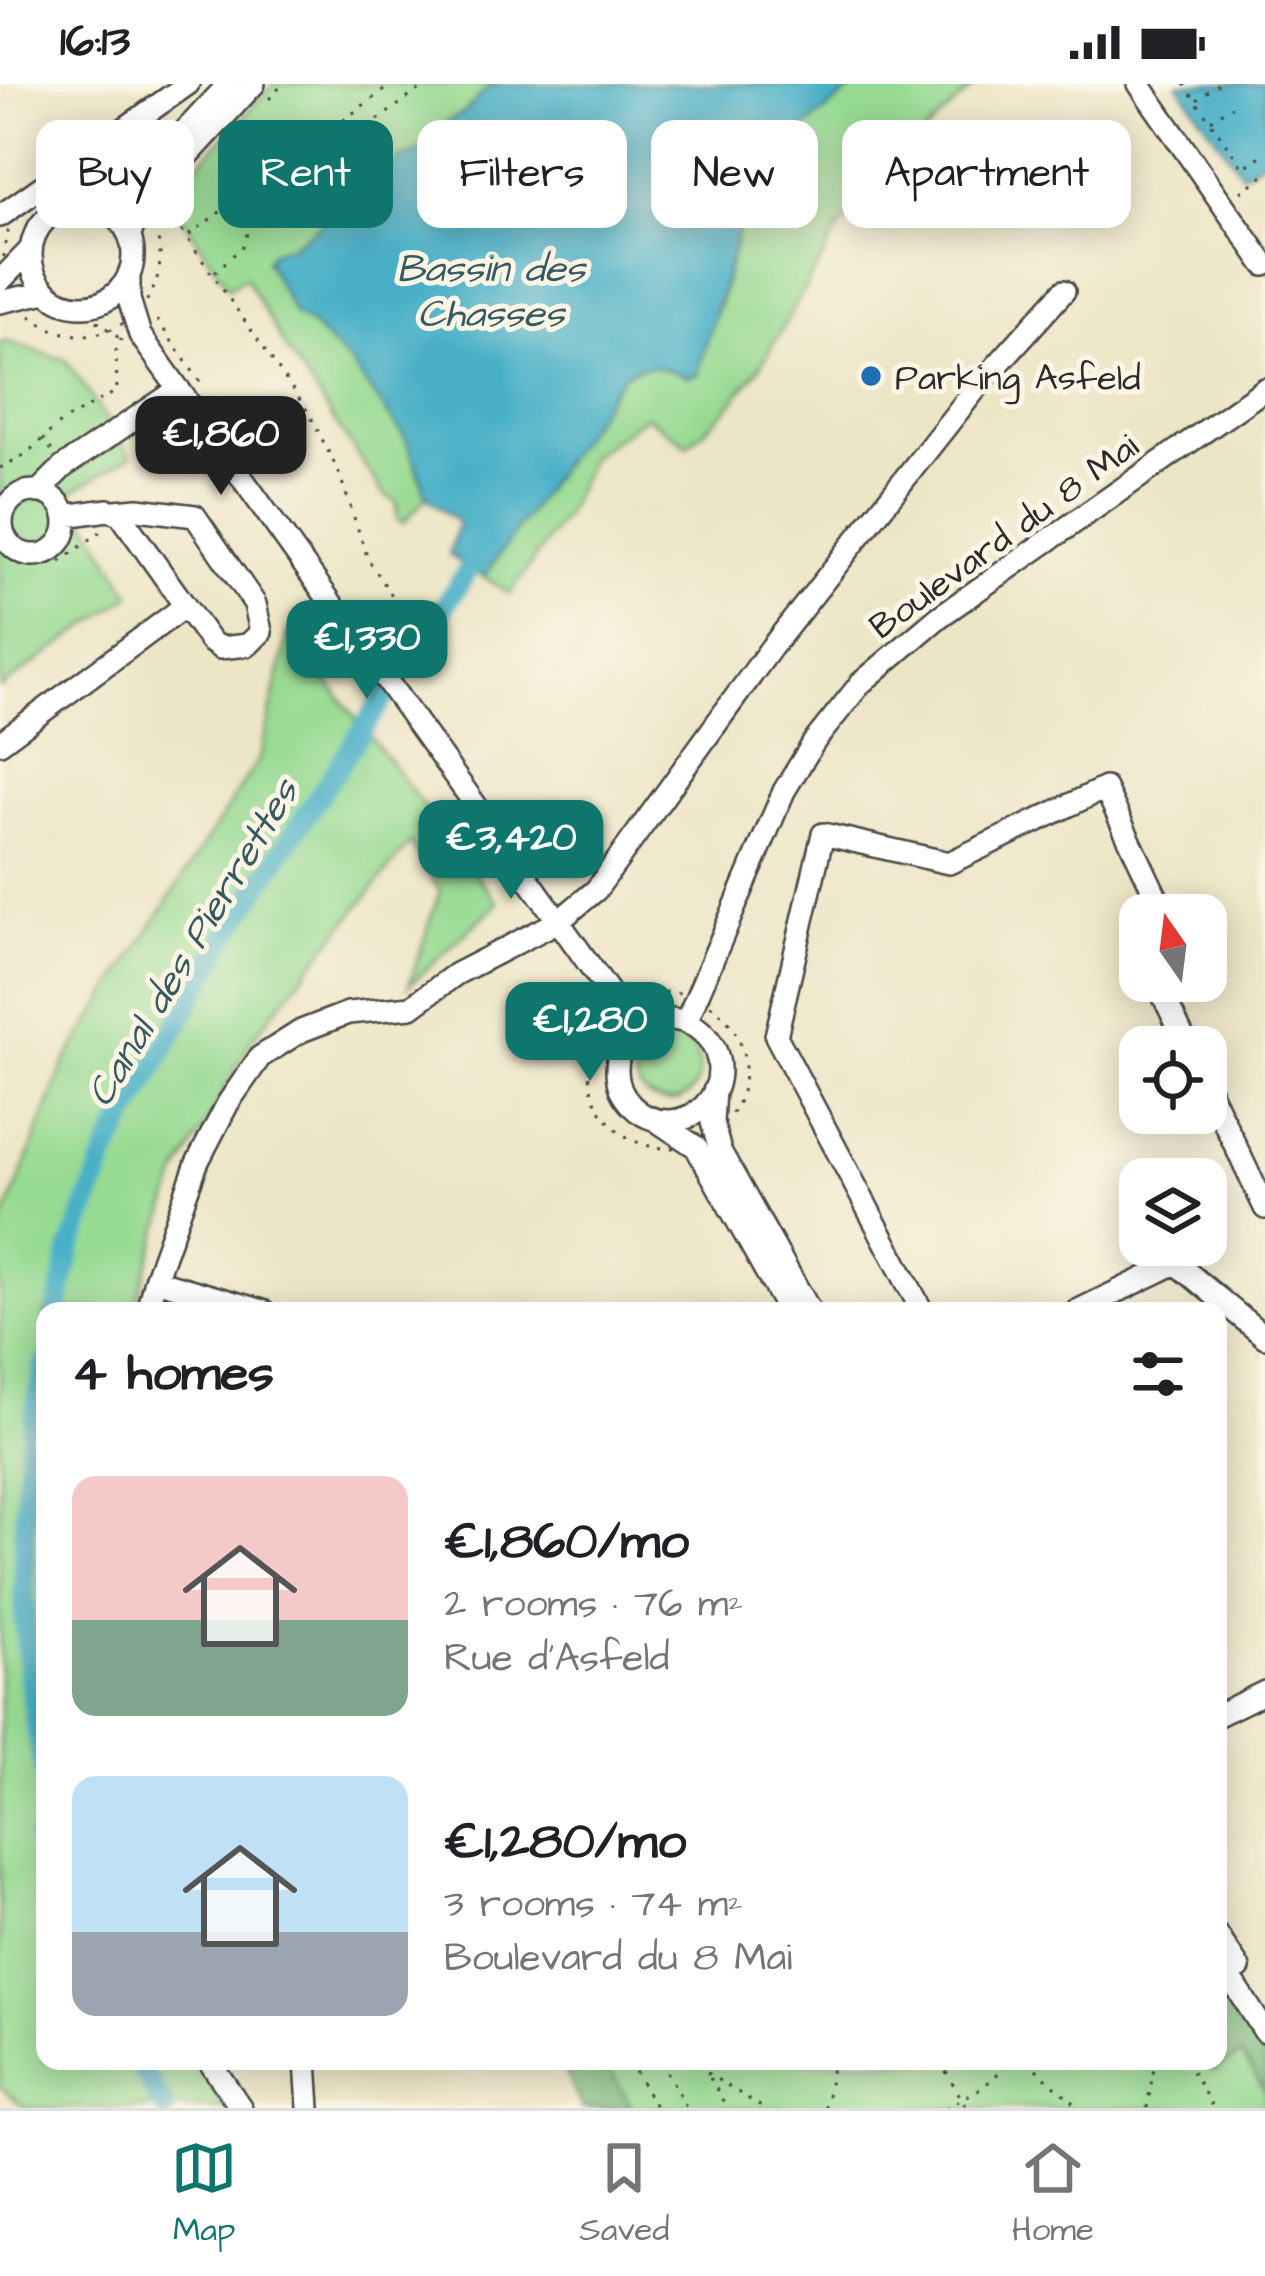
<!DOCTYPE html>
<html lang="en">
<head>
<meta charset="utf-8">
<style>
	:root { --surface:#fff; --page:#f2f2f2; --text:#202124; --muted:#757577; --line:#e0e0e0; --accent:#0f766e }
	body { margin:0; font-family:"Architects Daughter",sans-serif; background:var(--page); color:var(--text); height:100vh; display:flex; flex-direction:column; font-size:45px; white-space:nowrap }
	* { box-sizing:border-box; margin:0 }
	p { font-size:39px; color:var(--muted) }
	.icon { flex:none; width:66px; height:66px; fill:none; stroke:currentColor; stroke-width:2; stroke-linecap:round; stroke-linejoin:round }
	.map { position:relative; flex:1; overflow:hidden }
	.drawer { position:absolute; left:36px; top:1218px; width:1191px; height:768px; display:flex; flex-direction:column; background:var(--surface); border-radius:24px; box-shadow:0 6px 30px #0003 }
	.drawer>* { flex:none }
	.guide { position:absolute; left:36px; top:36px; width:1194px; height:108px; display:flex; gap:24px }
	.needle { width:78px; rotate:346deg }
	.fabs { position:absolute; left:1119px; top:810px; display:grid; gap:24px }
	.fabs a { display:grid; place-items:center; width:108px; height:108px; border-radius:24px; background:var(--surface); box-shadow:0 6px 30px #0003; font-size:60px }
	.price { position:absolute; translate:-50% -102px; padding:0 27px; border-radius:24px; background:var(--accent); color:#fff; font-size:39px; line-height:78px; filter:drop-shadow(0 3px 6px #0008) }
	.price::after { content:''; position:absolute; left:50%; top:72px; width:36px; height:27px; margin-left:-18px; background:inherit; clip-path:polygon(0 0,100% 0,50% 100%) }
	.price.current { background:#222; color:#fff }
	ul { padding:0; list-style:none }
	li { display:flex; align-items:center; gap:36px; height:300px; padding:0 36px }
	li span { display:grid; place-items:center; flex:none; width:336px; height:240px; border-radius:24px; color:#555 }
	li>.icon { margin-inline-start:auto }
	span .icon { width:144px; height:144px; fill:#fffc; stroke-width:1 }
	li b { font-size:51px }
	h2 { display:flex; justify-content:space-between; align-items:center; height:144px; padding:0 36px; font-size:51px }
	.chip { padding:0 42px; border-radius:24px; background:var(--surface); box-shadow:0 6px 30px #0003; font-size:42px; line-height:108px }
	.chip.current { background:var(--accent); color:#fff }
	.status { display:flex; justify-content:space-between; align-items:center; height:84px; padding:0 60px; background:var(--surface); direction:ltr }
	.status svg { height:33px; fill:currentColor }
	.tab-bar { display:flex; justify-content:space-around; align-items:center; height:168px; border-top:3px solid var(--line); background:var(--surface); font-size:33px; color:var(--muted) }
	.tab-bar a { display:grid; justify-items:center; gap:6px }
	.tab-bar .current { color:var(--accent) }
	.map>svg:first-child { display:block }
	.green { fill:#97da93; stroke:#61825f; stroke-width:3 }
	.forest { fill:#79ba7d; stroke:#527254; stroke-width:3 }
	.water { fill:#49b0c8; stroke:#3a6e7a; stroke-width:3 }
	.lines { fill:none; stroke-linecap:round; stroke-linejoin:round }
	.stream { stroke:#49b0c8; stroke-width:6 }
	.canal { stroke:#49b0c8; stroke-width:21 }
	.minor-casing { stroke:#484742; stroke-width:26 }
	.path { stroke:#484742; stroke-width:3; stroke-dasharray:3 9; stroke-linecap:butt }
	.minor { stroke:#fff; stroke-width:21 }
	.poi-dot { fill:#1f6fb2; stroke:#fcf5e5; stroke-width:4.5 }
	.labels { text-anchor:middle; stroke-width:10; stroke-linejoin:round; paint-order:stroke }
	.poi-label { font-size:36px; fill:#2b2b2b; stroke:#fcf5e5; text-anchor:start }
	.street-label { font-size:36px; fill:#2b2b2b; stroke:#fcf5e5 }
	.water-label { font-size:39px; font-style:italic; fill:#365a62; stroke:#fcf5e5 }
</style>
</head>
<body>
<div class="status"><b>16:13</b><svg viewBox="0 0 49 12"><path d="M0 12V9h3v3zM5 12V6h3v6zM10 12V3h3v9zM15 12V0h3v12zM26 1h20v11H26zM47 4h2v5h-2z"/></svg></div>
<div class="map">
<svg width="1265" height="2024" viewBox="0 0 1265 2024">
	<rect width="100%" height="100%" fill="#fcf5e5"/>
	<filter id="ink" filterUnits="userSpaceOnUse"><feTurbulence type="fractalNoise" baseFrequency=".00833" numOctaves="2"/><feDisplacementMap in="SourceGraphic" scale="24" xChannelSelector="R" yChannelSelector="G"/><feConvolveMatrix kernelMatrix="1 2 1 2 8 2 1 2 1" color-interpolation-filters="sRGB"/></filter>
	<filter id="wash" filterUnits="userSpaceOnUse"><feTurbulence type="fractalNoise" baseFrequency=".004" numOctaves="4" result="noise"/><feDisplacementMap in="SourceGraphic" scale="48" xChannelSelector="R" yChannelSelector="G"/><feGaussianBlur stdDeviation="2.7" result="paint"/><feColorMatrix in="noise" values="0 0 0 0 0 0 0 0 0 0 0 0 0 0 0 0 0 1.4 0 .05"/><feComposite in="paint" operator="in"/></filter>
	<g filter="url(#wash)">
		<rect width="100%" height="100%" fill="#ece5c6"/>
		<!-- green -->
		<path class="green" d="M 274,0 L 499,0 L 487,5 L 464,29 L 448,37 L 417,69 L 399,75 L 371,104 L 353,112 L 317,144 L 292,161 L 272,168 L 266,176 L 295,230 L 309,239 L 351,280 L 407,356 L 427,413 L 403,439 L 397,435 L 397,419 L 383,409 L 286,265 L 245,193 L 229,204 L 168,112 Z
			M 858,0 L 977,0 L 932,42 L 840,143 L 760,283 L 726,326 L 688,361 L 646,332 L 591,372 L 567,427 L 510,510 L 484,493 L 623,291 C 649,276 662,282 689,294 L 719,221 L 739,144 L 776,67 Z
			M 5,257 L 66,276 L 131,372 L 70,409 L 131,511 L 0,604 L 0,259 Z
			M 289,547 L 498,819 L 409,901 L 440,807 L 410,759 L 251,956 L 177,1093 L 133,1227 L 45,1227 L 45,1977 L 194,1977 L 228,2024 L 26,2024 L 0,2003 L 0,1147 L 65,978 L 260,673 Z
			M634 985a33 33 0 1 1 66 0a33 33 0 1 1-66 0Z
			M 1242,1970 L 1265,2007 L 1265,2024 L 632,2024 L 605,1977 L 1207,1977 L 1214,1987 Z"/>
		<!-- forest -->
		<path class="forest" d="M 1218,1896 L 1265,1971 L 1265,2007 L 1242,1971 L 1213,1987 L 1207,1977 L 1218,1977 Z
			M 561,1977 L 605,1977 L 632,2024 L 582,2024 Z"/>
		<!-- water -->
		<path class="water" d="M 499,0 L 858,0 L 776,68 L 739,144 L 697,292 C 664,293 660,270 623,291 L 484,493 L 449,471 L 458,438 L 427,413 L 407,356 L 351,280 L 309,239 L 295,231 L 266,176 L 272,168 L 292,161 L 316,144 L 353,112 L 371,104 L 399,75 L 417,69 L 448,37 L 464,29 L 487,5 Z
			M 1178,0 L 1265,0 L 1265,74 L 1242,90 Z"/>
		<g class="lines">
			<!-- stream -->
			<path class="stream" d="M 30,1753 L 45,1750"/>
			<!-- canal -->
			<path class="canal" d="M 57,1227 L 70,1167 L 108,1067 L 227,851 L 484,462
				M 45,1280 C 16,1411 17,1557 45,1689
				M 136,1977 L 165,2024"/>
		</g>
	</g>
	<g filter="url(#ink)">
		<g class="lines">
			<!-- minor casing -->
			<g class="minor-casing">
				<path id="minor" d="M 1139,0 L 1265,181
					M31 171a51 51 0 1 1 102 0a51 51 0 1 1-102 0Z
					M 91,120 L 127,109 L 229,0
					M 0,132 L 188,0
					M 130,152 L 137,129 L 149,114 L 254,0
					M 129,190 L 129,215 L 140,251 L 636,946
					M 0,197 L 30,166
					M 0,218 L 46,208
					M2 439a32 32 0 1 1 64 0a32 32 0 1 1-64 0Z
					M 38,408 L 63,383 L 179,305
					M 115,427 L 138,425 L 195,432 L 255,520 L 261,548 L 248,561 L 220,564 L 210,557 L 185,522
					M 0,659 L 185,522 L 120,430 L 108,426 L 65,432
					M 1170,897 L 1161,907 L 1188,963
					M617 986a51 51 0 1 1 102 0a51 51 0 1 1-102 0Z
					M 686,938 L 784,707 L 814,658 L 861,599 L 939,533 L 1265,305
					M 1206,1000 L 1265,1124
					M 714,1007 L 712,1038 L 720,1067 L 810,1227
					M 657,1037 L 696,1063 L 788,1227
					M 147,1227 L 155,1196
					M 263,1227 L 155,1196 L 197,1079 L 228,1019 L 260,973 L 301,947 L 348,929 L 411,923 L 456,890 L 559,837 L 596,806 L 771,564 L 974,307 L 1064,207
					M 922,1227 L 776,952 L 823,750 L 949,779 L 1105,704 L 1165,831
					M 1077,1227 L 1176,1179 L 1265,1253
					M 1218,1631 L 1265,1608
					M 1218,1852 L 1239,1884
					M 1218,1874 L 1265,1948
					M 209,1977 L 241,2024
					M 306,1977 L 309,2024"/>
			</g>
			<!-- path -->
			<path class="path" d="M 1184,0 L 1243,84 L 1265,69
				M 269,15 L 283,0
				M 1197,16 L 1218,0
				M 1211,36 L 1232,22
				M4 173a78 78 0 1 1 156 0a78 78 0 1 1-156 0Z
				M 1241,108 L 1265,91
				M 168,127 L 309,329 L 339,389 L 368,475 L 399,522
				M 189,151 L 392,0
				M 215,188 L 242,163 L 257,124 L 427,0
				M 78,222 L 119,254
				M 157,236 L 203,302
				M 43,354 L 52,367
				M 0,384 L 26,370 L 61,338 L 117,307 L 116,267 L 121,255
				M 60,478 L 100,448
				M589 986a78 78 0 1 1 156 0a78 78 0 1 1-156 0Z
				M 629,1977 L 656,2024
				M 661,1977 L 687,2024
				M 700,1977 L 706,1986
				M 940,1977 L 967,2024
				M 1027,1977 L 1080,2024
				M 1186,1977 L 1213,2024
				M 707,1989 L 763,2024
				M 710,1994 L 727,2024
				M 825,2024 L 833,1977
				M 946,2024 L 983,2003 L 1012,1977
				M 1147,2024 L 1155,1977"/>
			<!-- minor -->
			<use href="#minor" class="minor"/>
		</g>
	</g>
	<!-- markers -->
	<circle class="poi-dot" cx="871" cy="292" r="12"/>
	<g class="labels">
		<!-- poi labels -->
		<g class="poi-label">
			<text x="895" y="305">Parking Asfeld</text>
		</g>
		<!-- street labels -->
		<g class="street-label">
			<text transform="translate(1003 451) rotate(-36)" y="13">Boulevard du 8 Mai</text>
		</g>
		<!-- water labels -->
		<g class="water-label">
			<text x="491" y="197">Bassin des<tspan x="491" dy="45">Chasses</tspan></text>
			<text transform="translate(191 858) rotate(-59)" y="14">Canal des Pierrettes</text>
		</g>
	</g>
</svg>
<div class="fabs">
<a><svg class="needle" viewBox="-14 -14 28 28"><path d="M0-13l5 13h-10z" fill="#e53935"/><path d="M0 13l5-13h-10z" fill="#757577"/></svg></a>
<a><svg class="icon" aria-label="locate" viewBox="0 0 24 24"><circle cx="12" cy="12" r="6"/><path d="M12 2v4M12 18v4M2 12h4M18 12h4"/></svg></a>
<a><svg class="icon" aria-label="layers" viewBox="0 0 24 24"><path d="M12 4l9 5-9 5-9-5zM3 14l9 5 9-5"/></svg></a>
</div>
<b class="price current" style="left:221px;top:414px">€1,860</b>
<b class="price" style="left:367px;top:618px">€1,330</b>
<b class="price" style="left:511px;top:818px">€3,420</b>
<b class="price" style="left:590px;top:1000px">€1,280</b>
<div class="guide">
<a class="chip">Buy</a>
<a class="chip current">Rent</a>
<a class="chip">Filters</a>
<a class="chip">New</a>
<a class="chip">Apartment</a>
</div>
<section class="drawer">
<h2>4 homes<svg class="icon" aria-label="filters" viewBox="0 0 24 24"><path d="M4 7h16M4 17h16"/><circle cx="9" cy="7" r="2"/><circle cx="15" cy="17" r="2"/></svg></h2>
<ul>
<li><span style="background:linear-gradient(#f6c9c9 60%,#7fa58c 0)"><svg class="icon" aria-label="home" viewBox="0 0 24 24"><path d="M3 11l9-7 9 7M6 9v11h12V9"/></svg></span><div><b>€1,860/mo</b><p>2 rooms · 76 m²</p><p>Rue d'Asfeld</p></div></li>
<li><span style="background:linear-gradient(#bfe0f5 65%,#9aa5b1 0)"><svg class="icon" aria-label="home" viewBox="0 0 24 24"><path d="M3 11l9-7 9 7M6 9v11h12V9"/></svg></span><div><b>€1,280/mo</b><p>3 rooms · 74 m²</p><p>Boulevard du 8 Mai</p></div></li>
</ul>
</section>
</div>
<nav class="tab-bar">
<a class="current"><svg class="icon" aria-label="map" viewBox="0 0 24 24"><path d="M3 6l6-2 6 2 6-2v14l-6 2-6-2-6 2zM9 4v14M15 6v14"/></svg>Map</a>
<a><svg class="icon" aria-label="saved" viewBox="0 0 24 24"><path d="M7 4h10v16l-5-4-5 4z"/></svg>Saved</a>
<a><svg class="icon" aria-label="home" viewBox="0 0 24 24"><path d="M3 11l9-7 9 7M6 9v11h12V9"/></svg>Home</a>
</nav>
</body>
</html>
